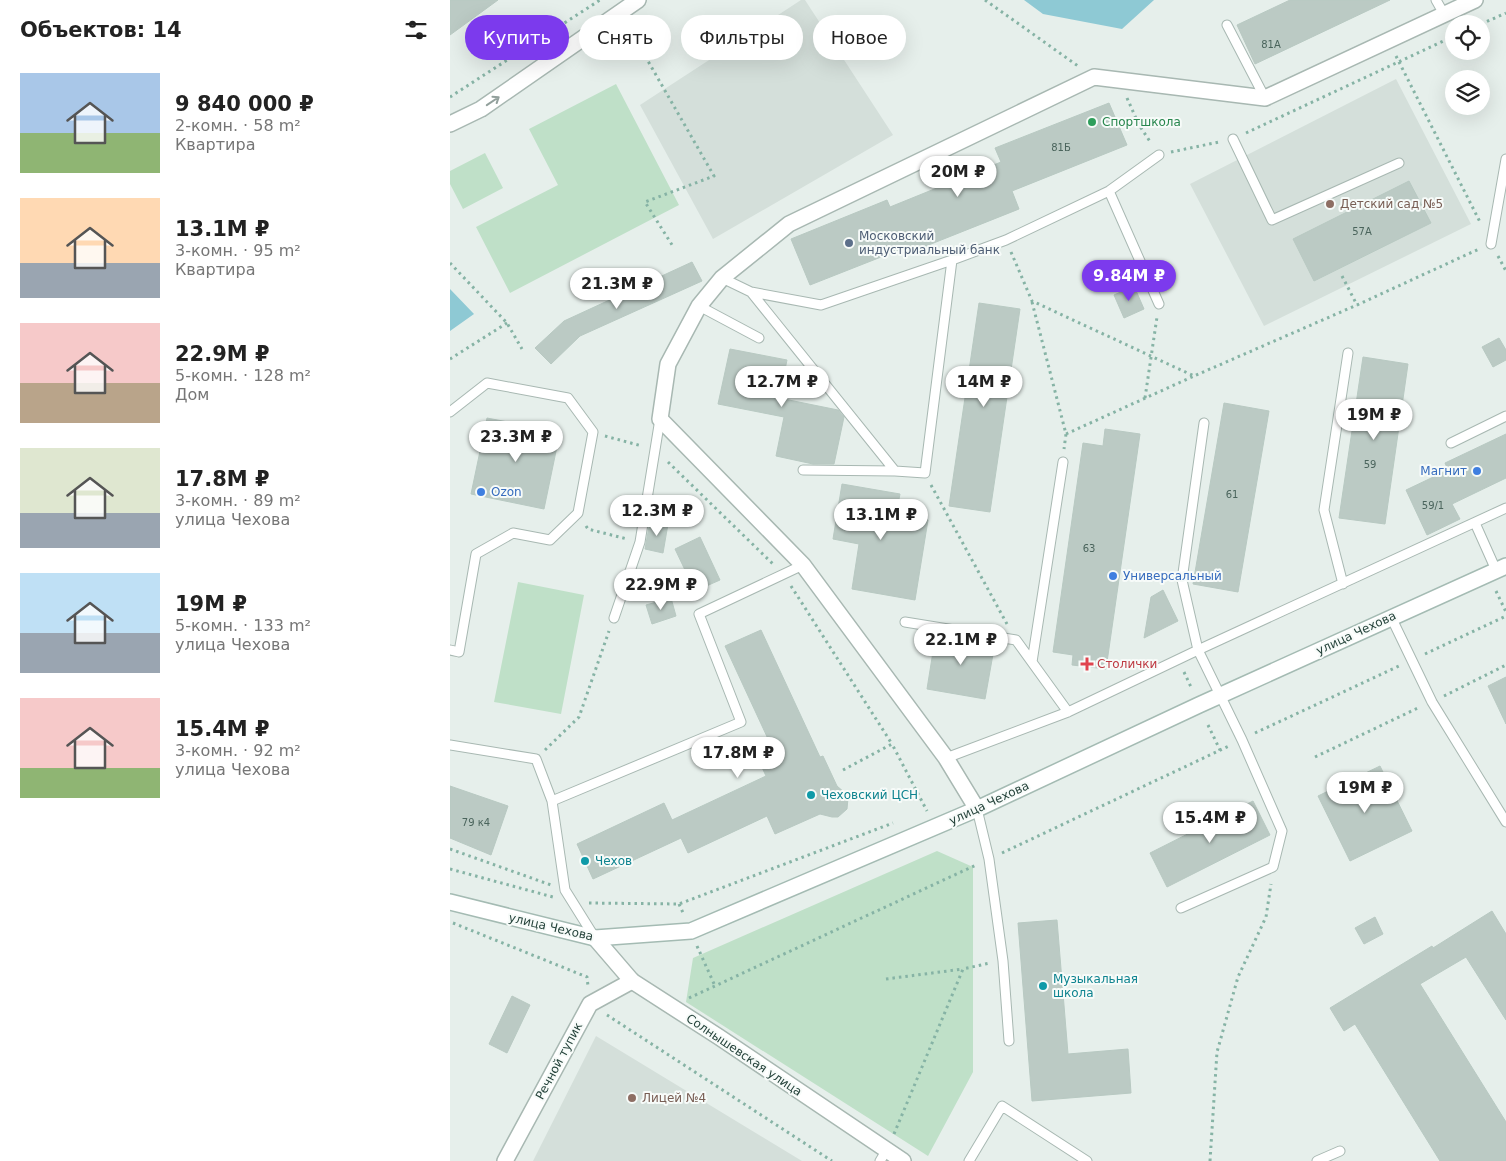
<!DOCTYPE html>
<html lang="ru">
<head>
<meta charset="utf-8">
<style>
	:root { --surface:#fff; --page:#f6f6f6; --text:#222; --muted:#767676; --accent:#7c3aed }
	body { margin:0; font-family:"DejaVu Sans",sans-serif; background:var(--page); color:var(--text); height:100vh; display:flex; flex-direction:column; font-size:19px; white-space:nowrap }
	* { box-sizing:border-box; margin:0 }
	p { font-size:16px; color:var(--muted) }
	.icon { flex:none; width:28px; height:28px; fill:none; stroke:currentColor; stroke-width:2; stroke-linecap:round; stroke-linejoin:round }
	.map { position:relative; flex:1; overflow:hidden }
	.sheet { display:flex; flex-direction:column; background:var(--surface); width:450px }
	.sheet>* { flex:none }
	.guide { position:absolute; left:15px; top:15px; width:475px; height:45px; display:flex; gap:10px }
	.controls { position:absolute; left:995px; top:15px; display:grid; gap:10px }
	.controls a { display:grid; place-items:center; width:45px; height:45px; border-radius:50%; background:var(--surface); box-shadow:0 5px 20px #0002; font-size:25px }
	.price { position:absolute; translate:-50% -42px; padding:0 11px; border-radius:18px; background:#fff; color:#222; font-size:16px; line-height:32px; filter:drop-shadow(0 1px 2px #0008) }
	.price::after { content:''; position:absolute; left:50%; top:30px; width:15px; height:11px; margin-left:-8px; background:inherit; clip-path:polygon(0 0,100% 0,50% 100%) }
	.price.on { background:var(--accent); color:#fff }
	ul { padding:0; list-style:none }
	li { display:flex; align-items:center; gap:15px; height:125px; padding:0 20px }
	li span { display:grid; place-items:center; flex:none; width:140px; height:100px; border-radius:0px; color:#555 }
	li>.icon { margin-inline-start:auto }
	span .icon { width:60px; height:60px; fill:#fffc; stroke-width:1 }
	li b { font-size:21px }
	h2 { display:flex; justify-content:space-between; align-items:center; height:60px; padding:0 20px; font-size:21px }
	.tag { padding:0 18px; border-radius:22px; background:var(--surface); box-shadow:0 5px 20px #0002; font-size:18px; line-height:45px }
	.tag.on { background:var(--accent); color:#fff }
	main { display:flex; flex:1; min-height:0 }
	.map>svg:first-child { display:block }
	.built { fill:#d4dfda }
	.green { fill:#bfe0c8 }
	.water { fill:#8ec9d4 }
	.building { fill:#bbcac4; stroke:#b8c9c2 }
	.lines { fill:none; stroke-linecap:round; stroke-linejoin:round }
	.service-casing { stroke:#a8b8b2; stroke-width:11 }
	.minor-casing { stroke:#a8b8b2; stroke-width:18 }
	.tertiary-casing { stroke:#a8b8b2; stroke-width:18 }
	.secondary-casing { stroke:#a4bbb3; stroke-width:18 }
	.path { stroke:#86b3a5; stroke-width:3; stroke-dasharray:2.5 4; stroke-linecap:butt }
	.service { stroke:#fff; stroke-width:9 }
	.minor { stroke:#fff; stroke-width:15 }
	.tertiary { stroke:#fff; stroke-width:15 }
	.secondary { stroke:#fff; stroke-width:15 }
	.oneway { stroke:#92a09c }
	.leisure-dot { fill:#2e9e5b; stroke:#f7fbf9; stroke-width:2 }
	.education-dot { fill:#8d6e63; stroke:#f7fbf9; stroke-width:2 }
	.service-dot { fill:#5c6f8a; stroke:#f7fbf9; stroke-width:2 }
	.shop-dot { fill:#3f7fe0; stroke:#f7fbf9; stroke-width:2 }
	.health-dot { fill:#e0444e; stroke:#f7fbf9; stroke-width:2 }
	.culture-dot { fill:#0f9aa8; stroke:#f7fbf9; stroke-width:2 }
	.labels { text-anchor:middle; stroke-width:4; stroke-linejoin:round; paint-order:stroke }
	.number-label { font-size:10px; fill:#4a645c }
	.leisure-label { font-size:12px; fill:#27864d; stroke:#f7fbf9; text-anchor:start }
	.education-label { font-size:12px; fill:#785e54; stroke:#f7fbf9; text-anchor:start }
	.service-label { font-size:12px; fill:#4e5e75; stroke:#f7fbf9; text-anchor:start }
	.shop-label { font-size:12px; fill:#366cbe; stroke:#f7fbf9; text-anchor:start }
	.street-label { font-size:12px; fill:#24423a; stroke:#f7fbf9 }
	.health-label { font-size:12px; fill:#be3a42; stroke:#f7fbf9; text-anchor:start }
	.culture-label { font-size:12px; fill:#0d838f; stroke:#f7fbf9; text-anchor:start }
</style>
</head>
<body>
<main>
<section class="sheet">
<h2>Объектов: 14<svg class="icon" aria-label="filters" viewBox="0 0 24 24"><path d="M4 7h16M4 17h16"/><circle cx="9" cy="7" r="2"/><circle cx="15" cy="17" r="2"/></svg></h2>
<ul>
<li><span style="background:linear-gradient(#a9c7e8 60%,#8fb573 0)"><svg class="icon" aria-label="home" viewBox="0 0 24 24"><path d="M3 11l9-7 9 7M6 9v11h12V9"/></svg></span><div><b>9 840 000 ₽</b><p>2-комн. · 58 m²</p><p>Квартира</p></div></li>
<li><span style="background:linear-gradient(#ffd9b3 65%,#9aa5b1 0)"><svg class="icon" aria-label="home" viewBox="0 0 24 24"><path d="M3 11l9-7 9 7M6 9v11h12V9"/></svg></span><div><b>13.1M ₽</b><p>3-комн. · 95 m²</p><p>Квартира</p></div></li>
<li><span style="background:linear-gradient(#f6c9c9 60%,#b9a48a 0)"><svg class="icon" aria-label="home" viewBox="0 0 24 24"><path d="M3 11l9-7 9 7M6 9v11h12V9"/></svg></span><div><b>22.9M ₽</b><p>5-комн. · 128 m²</p><p>Дом</p></div></li>
<li><span style="background:linear-gradient(#dfe7d0 65%,#9aa5b1 0)"><svg class="icon" aria-label="home" viewBox="0 0 24 24"><path d="M3 11l9-7 9 7M6 9v11h12V9"/></svg></span><div><b>17.8M ₽</b><p>3-комн. · 89 m²</p><p>улица Чехова</p></div></li>
<li><span style="background:linear-gradient(#bfe0f5 60%,#9aa5b1 0)"><svg class="icon" aria-label="home" viewBox="0 0 24 24"><path d="M3 11l9-7 9 7M6 9v11h12V9"/></svg></span><div><b>19M ₽</b><p>5-комн. · 133 m²</p><p>улица Чехова</p></div></li>
<li><span style="background:linear-gradient(#f6c9c9 70%,#8fb573 0)"><svg class="icon" aria-label="home" viewBox="0 0 24 24"><path d="M3 11l9-7 9 7M6 9v11h12V9"/></svg></span><div><b>15.4M ₽</b><p>3-комн. · 92 m²</p><p>улица Чехова</p></div></li>
</ul>
</section>
<div class="map">
<svg width="1056" height="1161" viewBox="0 0 1056 1161">
	<rect width="100%" height="100%" fill="#e6efeb"/>
	<!-- built -->
	<path class="built" d="M 351,0 L 355,0 L 443,135 L 263,239 L 190,105 Z
		M 946,79 L 1021,224 L 814,326 L 740,184 Z
		M 146,1036 L 352,1161 L 83,1161 Z"/>
	<!-- green -->
	<path class="green" d="M 166,84 L 229,205 L 60,293 L 26,227 L 108,185 L 79,129 Z
		M 35,153 L 53,188 L 13,209 L 0,184 L 0,171 Z
		M 68,582 L 134,595 L 111,714 L 44,702 Z
		M 487,851 L 523,867 L 523,1072 L 478,1156 L 236,1002 L 243,958 Z"/>
	<!-- water -->
	<path class="water" d="M 574,0 L 704,0 L 672,29 L 593,14 Z
		M 0,289 L 24,314 L 0,331 Z"/>
	<!-- building -->
	<path class="building" d="M 0,0 L 48,0 L 0,35 Z
		M 840,0 L 940,0 L 805,64 L 787,25 Z
		M 659,103 L 677,145 L 562,191 L 569,209 L 461,252 L 459,246 L 360,285 L 341,239 L 437,200 L 440,207 L 551,162 L 545,148 Z
		M 959,181 L 981,223 L 864,281 L 843,239 Z
		M 242,262 L 252,281 L 130,336 L 101,364 L 85,348 L 114,321 Z
		M 684,286 L 694,309 L 674,318 L 664,295 Z
		M 529,303 L 570,309 L 540,512 L 499,506 Z
		M 1049,338 L 1056,350 L 1056,360 L 1043,367 L 1032,347 Z
		M 280,349 L 337,360 L 329,398 L 388,410 L 394,417 L 384,464 L 363,464 L 326,456 L 334,417 L 268,404 Z
		M 913,357 L 958,364 L 935,524 L 889,518 Z
		M 774,403 L 819,411 L 788,592 L 743,584 Z
		M 37,418 L 110,432 L 94,509 L 21,494 Z
		M 655,429 L 690,434 L 656,669 L 622,665 L 623,655 L 603,652 L 633,443 L 653,446 Z
		M 1056,434 L 1056,478 L 1002,504 L 1010,519 L 977,535 L 956,490 L 998,470 L 995,463 Z
		M 392,484 L 450,494 L 446,515 L 478,520 L 465,600 L 402,589 L 409,544 L 383,539 Z
		M 200,521 L 218,524 L 213,553 L 195,549 Z
		M 250,537 L 270,580 L 245,591 L 225,549 Z
		M 713,590 L 728,621 L 694,638 L 701,597 Z
		M 221,598 L 226,616 L 202,624 L 196,605 Z
		M 311,630 L 370,757 L 373,756 L 387,786 L 395,793 L 398,798 L 397,809 L 388,817 L 382,817 L 370,814 L 325,834 L 317,816 L 238,853 L 231,838 L 143,879 L 127,844 L 214,803 L 222,820 L 316,776 L 309,761 L 325,754 L 275,646 Z
		M 486,633 L 545,643 L 535,699 L 477,689 Z
		M 1056,677 L 1056,724 L 1038,686 Z
		M 930,766 L 962,831 L 900,861 L 868,796 Z
		M 0,786 L 58,806 L 41,855 L 0,838 Z
		M 803,801 L 820,835 L 717,887 L 700,853 Z
		M 1042,911 L 1056,934 L 1056,1020 L 1016,957 L 970,984 L 1056,1122 L 1056,1161 L 990,1161 L 905,1024 L 894,1031 L 880,1008 L 982,946 L 983,948 Z
		M 925,917 L 933,934 L 914,944 L 905,928 Z
		M 607,920 L 618,1054 L 678,1049 L 681,1093 L 582,1101 L 568,923 Z
		M 62,996 L 80,1005 L 57,1053 L 39,1044 Z"/>
	<g class="lines">
		<!-- service casing -->
		<g class="service-casing">
			<path id="service" d="M 986,0 L 994,14
				M 777,25 L 815,98
				M 783,139 L 822,220 L 949,163
				M 659,191 L 709,304
				M 1041,244 L 1056,159
				M 272,278 L 301,292 L 445,471 L 475,473 L 502,260
				M 301,292 L 371,305 L 502,260 L 556,240 L 659,191 L 709,155
				M 249,306 L 309,338
				M 0,412 L 37,383 L 118,398 L 143,432 L 128,513 L 100,540 L 63,533 L 26,554 L 9,652 L 0,650
				M 1001,443 L 1056,416
				M 353,470 L 445,471
				M 1025,523 L 1046,570
				M 893,584 L 874,510 L 898,353
				M 941,617 L 982,702 L 1056,822
				M 164,618 L 190,542 L 210,419
				M 455,622 L 566,640 L 618,712
				M 582,662 L 613,462
				M 0,745 L 86,759 L 102,801
				M 496,758 L 618,712 L 748,650 L 1056,508
				M 527,809 L 539,859 L 553,961 L 559,1041
				M 731,908 L 823,867 L 832,831 L 792,740 L 748,650 L 732,580 L 754,423
				M 145,938 L 115,890 L 102,801 L 291,722 L 249,614 L 353,565
				M 430,1161 L 436,1151
				M 519,1161 L 552,1106 L 637,1161
				M 867,1161 L 890,1151"/>
		</g>
		<!-- minor casing -->
		<g class="minor-casing">
			<path id="minor" d="M 527,809 L 496,758 L 353,565 L 210,419 L 218,364 L 249,306 L 272,278 L 339,224 L 644,77 L 815,98 L 1025,0
				M 55,1161 L 140,1004 L 182,981"/>
		</g>
		<!-- tertiary casing -->
		<g class="tertiary-casing">
			<path id="tertiary" d="M 0,124 L 31,109 L 188,0
				M 145,938 L 182,981 L 269,1037 L 453,1161"/>
		</g>
		<!-- secondary casing -->
		<g class="secondary-casing">
			<path id="secondary" d="M 0,902 L 145,938 L 241,931 L 527,809 L 749,705 L 1056,566"/>
		</g>
		<!-- path -->
		<path class="path" d="M 535,0 L 628,66
			M 1031,24 L 1056,13
			M 179,28 L 264,176 L 195,202 L 224,248
			M 946,56 L 1030,222
			M 0,97 L 150,0
			M 677,98 L 689,125 L 701,143
			M 796,133 L 1004,36
			M 721,152 L 769,142
			M 561,252 L 582,301 L 744,376 L 907,305 L 1029,249
			M 1048,256 L 1056,271
			M 0,263 L 57,323 L 72,349
			M 892,276 L 907,305
			M 582,302 L 616,434 L 614,449
			M 0,359 L 57,323
			M 695,398 L 707,317
			M 616,434 L 744,376
			M 155,436 L 192,446
			M 218,462 L 323,564
			M 481,485 L 557,624
			M 136,526 L 138,529 L 177,539
			M 341,586 L 442,744
			M 1046,591 L 1056,612
			M 975,654 L 1056,616
			M 734,672 L 741,687
			M 994,696 L 1056,665
			M 758,725 L 770,750
			M 805,733 L 949,666
			M 95,750 L 129,717 L 159,631
			M 865,757 L 970,707
			M 393,770 L 442,744 L 477,811
			M 0,849 L 101,885
			M 552,853 L 779,746
			M 0,869 L 103,897
			M 139,903 L 229,904 L 443,823
			M 229,904 L 234,915
			M 3,923 L 137,977 L 138,986
			M 247,946 L 265,986
			M 436,979 L 513,969
			M 239,998 L 526,865
			M 157,1015 L 382,1161
			M 444,1134 L 513,969 L 540,963
			M 760,1161 L 767,1052 L 788,977 L 816,917 L 821,884"/>
		<!-- service -->
		<use href="#service" class="service"/>
		<!-- minor -->
		<use href="#minor" class="minor"/>
		<!-- tertiary -->
		<use href="#tertiary" class="tertiary"/>
		<!-- secondary -->
		<use href="#secondary" class="secondary"/>
	</g>
	<!-- one-way arrows -->
	<defs><path id="oneway-shaft" d="M-6 0H5M1.5-3L5.5 0L1.5 3" fill="none" stroke-width="1.6" stroke-linecap="round" stroke-linejoin="round" transform="scale(1.25)"/></defs>
	<use class="oneway" href="#oneway-shaft" transform="translate(43 101) rotate(-34)"/>
	<!-- markers -->
	<circle class="leisure-dot" cx="642" cy="122" r="5"/>
	<g class="education-dot">
		<circle cx="880" cy="204" r="5"/>
		<circle cx="182" cy="1098" r="5"/>
	</g>
	<circle class="service-dot" cx="399" cy="243" r="5"/>
	<g class="shop-dot">
		<circle cx="1027" cy="471" r="5"/>
		<circle cx="31" cy="492" r="5"/>
		<circle cx="663" cy="576" r="5"/>
	</g>
	<path class="health-dot" d="M634.5 656.5h5v5h5v5h-5v5h-5v-5h-5v-5h5z"/>
	<g class="culture-dot">
		<circle cx="361" cy="795" r="5"/>
		<circle cx="135" cy="861" r="5"/>
		<circle cx="593" cy="986" r="5"/>
	</g>
	<g class="labels">
		<!-- number labels -->
		<g class="number-label">
			<text x="821" y="48">81А</text>
			<text x="611" y="151">81Б</text>
			<text x="912" y="235">57А</text>
			<text x="920" y="468">59</text>
			<text x="782" y="498">61</text>
			<text x="983" y="509">59/1</text>
			<text x="639" y="552">63</text>
			<text x="26" y="826">79 к4</text>
		</g>
		<!-- leisure labels -->
		<g class="leisure-label">
			<text x="652" y="126">Спортшкола</text>
		</g>
		<!-- education labels -->
		<g class="education-label">
			<text x="890" y="208">Детский сад №5</text>
			<text x="192" y="1102">Лицей №4</text>
		</g>
		<!-- service labels -->
		<g class="service-label">
			<text x="409" y="240">Московский<tspan x="409" dy="14">индустриальный банк</tspan></text>
		</g>
		<!-- shop labels -->
		<g class="shop-label">
			<text x="1017" y="475" text-anchor="end">Магнит</text>
			<text x="41" y="496">Ozon</text>
			<text x="673" y="580">Универсальный</text>
		</g>
		<!-- street labels -->
		<g class="street-label">
			<text transform="translate(906 633) rotate(-25)" y="4">улица Чехова</text>
			<text transform="translate(539 803) rotate(-25)" y="4">улица Чехова</text>
			<text transform="translate(101 927) rotate(13)" y="4">улица Чехова</text>
			<text transform="translate(294 1055) rotate(34)" y="4">Солнышевская улица</text>
			<text transform="translate(109 1061) rotate(-62)" y="4">Речной тупик</text>
		</g>
		<!-- health labels -->
		<g class="health-label">
			<text x="647" y="668">Столички</text>
		</g>
		<!-- culture labels -->
		<g class="culture-label">
			<text x="371" y="799">Чеховский ЦСН</text>
			<text x="145" y="865">Чехов</text>
			<text x="603" y="983">Музыкальная<tspan x="603" dy="14">школа</tspan></text>
		</g>
	</g>
</svg>
<div class="controls">
<a><svg class="icon" aria-label="locate" viewBox="0 0 24 24"><circle cx="12" cy="12" r="6"/><path d="M12 2v4M12 18v4M2 12h4M18 12h4"/></svg></a>
<a><svg class="icon" aria-label="layers" viewBox="0 0 24 24"><path d="M12 4l9 5-9 5-9-5zM3 14l9 5 9-5"/></svg></a>
</div>
<b class="price" style="left:508px;top:198px">20M ₽</b>
<b class="price on" style="left:679px;top:302px">9.84M ₽</b>
<b class="price" style="left:167px;top:310px">21.3M ₽</b>
<b class="price" style="left:332px;top:408px">12.7M ₽</b>
<b class="price" style="left:534px;top:408px">14M ₽</b>
<b class="price" style="left:924px;top:441px">19M ₽</b>
<b class="price" style="left:66px;top:463px">23.3M ₽</b>
<b class="price" style="left:207px;top:537px">12.3M ₽</b>
<b class="price" style="left:431px;top:541px">13.1M ₽</b>
<b class="price" style="left:211px;top:611px">22.9M ₽</b>
<b class="price" style="left:511px;top:666px">22.1M ₽</b>
<b class="price" style="left:288px;top:779px">17.8M ₽</b>
<b class="price" style="left:915px;top:814px">19M ₽</b>
<b class="price" style="left:760px;top:844px">15.4M ₽</b>
<div class="guide">
<a class="tag on">Купить</a>
<a class="tag">Снять</a>
<a class="tag">Фильтры</a>
<a class="tag">Новое</a>
</div>
</div>
</main>
</body>
</html>
